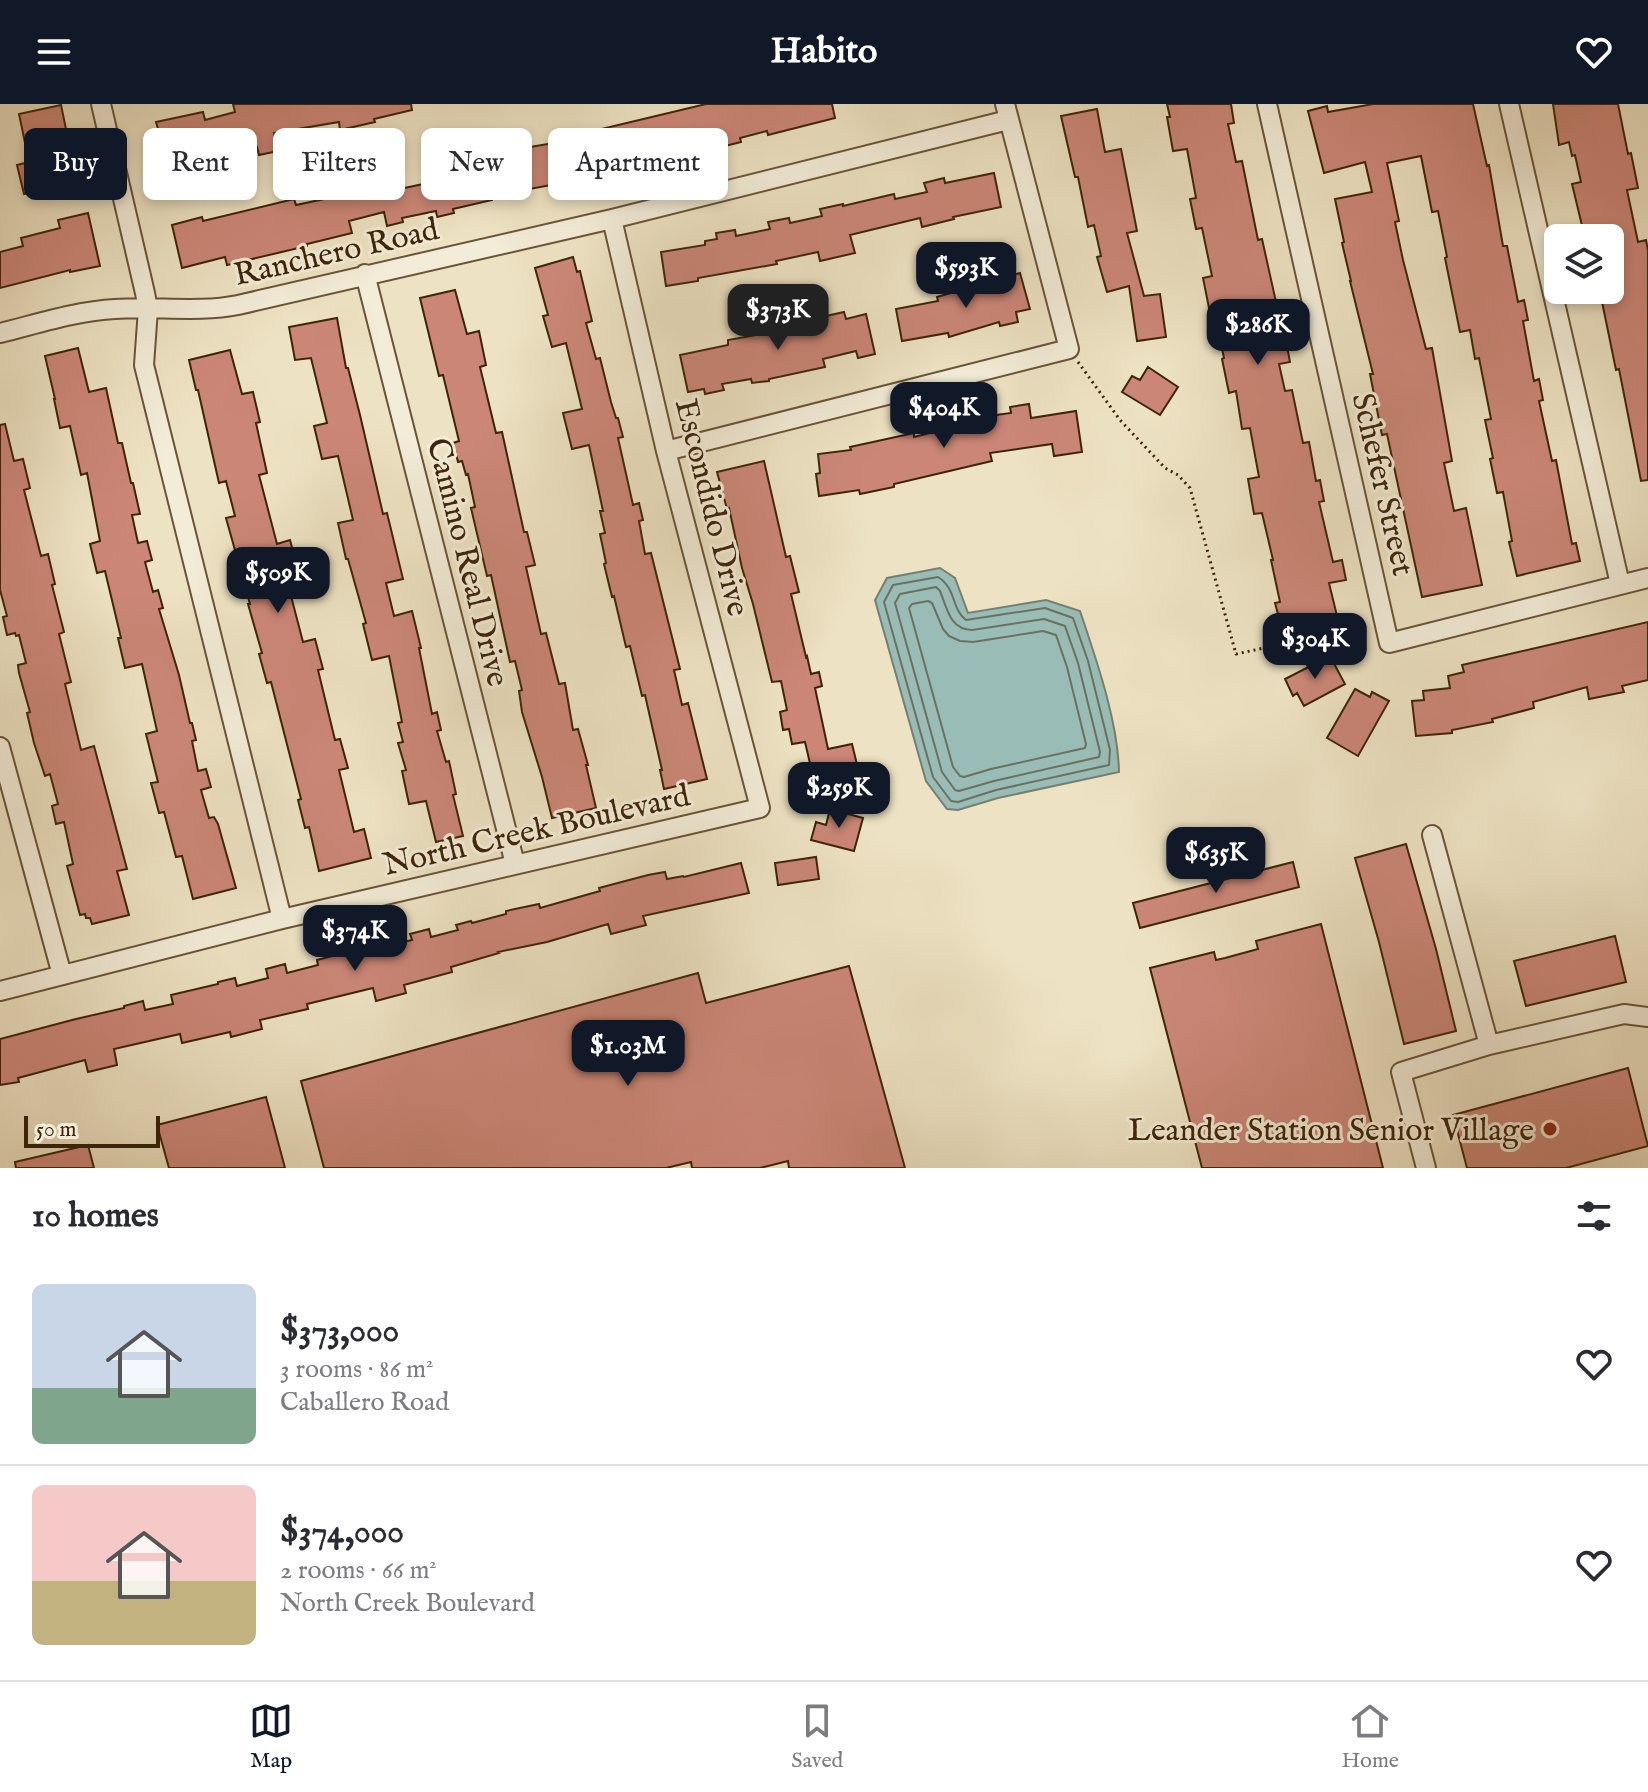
<!DOCTYPE html>
<html lang="en">
<head>
<meta charset="utf-8">
<style>
	:root { --surface:#fff; --page:#f7f7f7; --text:#2b2b33; --muted:#7c7c81; --line:#e1e1e2; --accent:#111827 }
	body { margin:0; font-family:"IM FELL English",serif; background:var(--page); color:var(--text); height:100vh; display:flex; flex-direction:column; font-size:30px; white-space:nowrap }
	* { box-sizing:border-box; margin:0 }
	p { font-size:26px; color:var(--muted) }
	.icon { flex:none; width:44px; height:44px; fill:none; stroke:currentColor; stroke-width:2; stroke-linecap:round; stroke-linejoin:round }
	.map { position:relative; height:1064px; overflow:hidden }
	.side { display:flex; flex-direction:column; background:var(--surface); flex:1 }
	.side>* { flex:none }
	.banner { position:absolute; left:24px; top:24px; width:800px; height:72px; display:flex; gap:16px }
	.fabs { position:absolute; left:1544px; top:120px; display:grid; gap:16px }
	.fabs a { display:grid; place-items:center; width:80px; height:80px; border-radius:12px; background:var(--surface); box-shadow:0 4px 12px #0003; font-size:40px }
	.scale { position:absolute; left:24px; bottom:20px; width:136px; box-sizing:border-box; padding-left:8px; border:4px solid #3e2408; border-top:0; font-size:22px; line-height:28px; white-space:nowrap; color:#3e2408; -webkit-text-stroke:6px #f3ecd8; paint-order:stroke }
	.price { position:absolute; translate:-50% -68px; padding:0 18px; border-radius:16px; background:var(--accent); color:#fff; font-size:26px; line-height:52px; filter:drop-shadow(0 2px 4px #0008) }
	.price::after { content:''; position:absolute; left:50%; top:48px; width:24px; height:18px; margin-left:-12px; background:inherit; clip-path:polygon(0 0,100% 0,50% 100%) }
	.price.selected { background:#222; color:#fff }
	ul { padding:0; list-style:none }
	li { display:flex; align-items:center; gap:24px; height:200px; padding:0 32px }
	li+li { border-top:2px solid var(--line) }
	li span { display:grid; place-items:center; flex:none; width:224px; height:160px; border-radius:12px; color:#555 }
	li>.icon { margin-inline-start:auto }
	span .icon { width:96px; height:96px; fill:#fffc; stroke-width:1 }
	li b { font-size:34px }
	h2 { display:flex; justify-content:space-between; align-items:center; height:96px; padding:0 32px; font-size:34px }
	.pill { padding:0 28px; border-radius:12px; background:var(--surface); box-shadow:0 4px 12px #0003; font-size:28px; line-height:72px }
	.pill.selected { background:var(--accent); color:#fff }
	header { display:flex; justify-content:space-between; align-items:center; height:104px; padding:0 32px; background:var(--accent); color:#fff; font-size:36px; font-weight:700 }
	.tabs { display:flex; justify-content:space-around; align-items:center; height:112px; border-top:2px solid var(--line); background:var(--surface); font-size:22px; color:var(--muted) }
	.tabs a { display:grid; justify-items:center; gap:4px }
	.tabs .selected { color:var(--accent) }
	.map>svg:first-child { display:block }
	.water { fill:#99bdb6; stroke:#758070; stroke-width:2 }
	.lines { fill:none; stroke-linecap:round; stroke-linejoin:round }
	.shore { stroke:#6c705f; stroke-width:2 }
	.building { fill:#cb8677; stroke:#3e2408; stroke-width:2 }
	.minor-casing { stroke:#6a5437; stroke-width:22 }
	.path { stroke:#3e2408; stroke-width:3; stroke-dasharray:2 4; stroke-linecap:butt }
	.minor { stroke:#f3ecd8; stroke-width:18 }
	.poi-dot { fill:#8f2418; stroke:#f3ecd8; stroke-width:3 }
	.labels { text-anchor:middle; stroke-width:6; stroke-linejoin:round; paint-order:stroke }
	.street-label { font-size:32px; fill:#3e2408; stroke:#f3ecd8 }
	.poi-label { font-size:32px; fill:#3e2408; stroke:#f3ecd8; text-anchor:end }
</style>
</head>
<body>
<header><svg class="icon" aria-label="menu" viewBox="0 0 24 24"><path d="M4 6h16M4 12h16M4 18h16"/></svg>Habito<svg class="icon" aria-label="heart" viewBox="0 0 24 24"><path d="M12 20l-8-8c-3-5 5-10 8-4 3-6 11-1 8 4z"/></svg></header>
<div class="map">
<svg width="1648" height="1064" viewBox="0 0 1648 1064">
	<rect width="100%" height="100%" fill="#ede2c3"/>
	<filter id="stains"><feTurbulence type="fractalNoise" baseFrequency=".0025" numOctaves="4"/><feColorMatrix values="0 0 0 0 .2 0 0 0 0 .09 0 0 0 0 .02 0 0 0 .5 -.17"/></filter>
	<radialGradient id="worn" r=".72"><stop offset=".6" stop-color="#630" stop-opacity="0"/><stop offset="1" stop-color="#630" stop-opacity=".3"/></radialGradient>
	<!-- water -->
	<path class="water" d="M 940,464 L 955,474 L 968,509 L 1046,496 L 1080,507 C 1096,555 1118,617 1119,668 L 998,694 L 958,706 L 947,705 L 926,677 L 875,496 L 887,474 Z"/>
	<g class="lines">
		<!-- shore -->
		<path class="shore" d="M 938,473 C 957,485 951,505 966,516 L 1045,504 L 1073,514 L 1088,557 L 1110,646 L 1109,661 L 996,686 L 958,698 L 951,697 L 933,673 L 884,498 L 893,481 Z
			M 936,483 L 940,487 C 947,504 950,526 972,526 L 1044,515 L 1065,522 L 1078,559 L 1100,648 L 1099,653 L 994,677 L 959,687 L 955,686 L 942,668 L 895,499 L 900,490 Z
			M 928,497 L 932,499 L 943,525 L 949,532 L 960,537 L 973,538 L 1043,527 L 1056,531 L 1067,563 L 1086,640 L 1085,644 L 991,665 L 964,673 L 960,672 L 953,663 L 909,504 L 912,500 Z"/>
	</g>
	<!-- building -->
	<path class="building" d="M 233,0 L 411,0 L 412,6 L 374,15 L 375,18 L 340,26 L 339,18 L 274,29 L 278,47 L 259,51 L 257,43 L 229,49 L 231,58 L 201,66 L 197,49 L 155,59 L 147,31 L 159,28 L 156,18 L 203,8 L 205,16 L 235,8 Z
		M 706,0 L 832,0 L 835,14 L 768,31 L 767,27 L 740,34 L 741,38 L 721,43 L 719,36 L 706,39 L 703,29 L 671,37 L 675,54 L 625,66 L 623,57 L 592,65 L 594,73 L 492,92 L 492,96 L 453,105 L 454,109 L 437,113 L 436,107 L 402,114 L 403,118 L 387,122 L 384,108 L 349,117 L 352,129 L 307,140 L 307,142 L 227,161 L 225,153 L 182,164 L 172,121 L 202,113 L 203,117 L 294,95 L 296,101 L 357,88 L 355,80 L 392,71 L 395,86 L 456,73 L 454,66 L 508,55 L 507,47 L 554,39 L 553,33 L 585,26 L 585,29 Z
		M 1167,0 L 1231,0 L 1234,19 L 1228,20 L 1236,58 L 1242,57 L 1258,136 L 1262,135 L 1280,216 L 1282,216 L 1290,258 L 1279,260 L 1285,287 L 1292,286 L 1303,339 L 1309,338 L 1316,377 L 1320,376 L 1324,397 L 1319,398 L 1333,458 L 1342,456 L 1346,476 L 1329,479 L 1338,516 L 1283,529 L 1275,499 L 1280,498 L 1271,456 L 1273,456 L 1262,409 L 1254,410 L 1248,375 L 1259,373 L 1250,324 L 1242,325 L 1236,287 L 1229,289 L 1222,255 L 1224,254 L 1214,208 L 1210,209 L 1203,174 L 1212,172 L 1202,124 L 1196,125 L 1190,95 L 1196,94 L 1187,45 L 1173,47 L 1167,13 L 1170,13 Z
		M 1373,0 L 1473,0 L 1487,62 L 1489,61 L 1503,142 L 1507,142 L 1518,198 L 1524,196 L 1528,216 L 1523,217 L 1534,277 L 1539,275 L 1543,296 L 1539,297 L 1552,357 L 1556,356 L 1572,440 L 1576,439 L 1580,457 L 1517,472 L 1509,438 L 1512,437 L 1503,388 L 1497,389 L 1490,355 L 1493,354 L 1485,316 L 1491,315 L 1479,254 L 1475,255 L 1470,226 L 1460,228 L 1445,154 L 1447,153 L 1438,107 L 1432,108 L 1421,52 L 1387,59 L 1399,117 L 1395,118 L 1403,156 L 1426,245 L 1432,244 L 1438,278 L 1452,357 L 1444,359 L 1454,407 L 1466,404 L 1482,481 L 1422,493 L 1387,330 L 1382,331 L 1370,270 L 1373,270 L 1350,177 L 1351,177 L 1342,139 L 1344,138 L 1335,95 L 1372,88 L 1365,58 L 1324,69 L 1308,7 L 1327,2 L 1328,8 Z
		M 1553,0 L 1618,0 L 1628,50 L 1631,49 L 1638,84 L 1627,86 L 1638,138 L 1646,136 L 1648,146 L 1648,376 L 1641,377 L 1619,265 L 1616,266 L 1600,188 L 1610,186 L 1610,134 L 1585,134 L 1572,80 L 1581,78 L 1575,51 L 1572,52 L 1569,38 L 1559,41 Z
		M 61,1 L 77,78 L 24,90 L 17,61 L 29,58 L 19,10 Z
		M 1097,5 L 1105,48 L 1121,45 L 1137,127 L 1127,129 L 1144,192 L 1160,190 L 1166,233 L 1137,237 L 1129,182 L 1107,188 L 1097,153 L 1101,152 L 1094,121 L 1088,123 L 1078,73 L 1075,73 L 1061,12 Z
		M 994,69 L 1001,103 L 953,113 L 954,115 L 922,123 L 920,114 L 850,131 L 855,149 L 820,157 L 818,148 L 776,157 L 777,160 L 698,174 L 698,177 L 666,182 L 661,148 L 705,141 L 705,137 L 717,135 L 716,129 L 735,126 L 736,132 L 770,125 L 768,118 L 789,114 L 790,119 L 822,112 L 820,105 L 843,100 L 843,102 L 894,90 L 895,95 L 927,88 L 924,79 L 944,74 L 945,79 Z
		M 88,109 L 100,162 L 70,168 L 70,166 L 0,184 L 0,148 L 23,142 L 21,134 L 60,124 L 58,116 Z
		M 573,153 L 577,168 L 580,167 L 592,217 L 586,219 L 596,255 L 600,254 L 611,298 L 616,314 L 618,314 L 623,333 L 618,334 L 633,401 L 639,399 L 643,416 L 639,417 L 645,450 L 651,449 L 680,565 L 674,566 L 682,601 L 688,599 L 707,675 L 664,685 L 660,666 L 662,666 L 645,591 L 642,592 L 630,542 L 626,543 L 614,492 L 612,493 L 604,460 L 606,459 L 600,430 L 605,429 L 600,407 L 603,407 L 589,341 L 572,345 L 563,309 L 582,305 L 566,239 L 552,243 L 543,212 L 548,211 L 535,164 Z
		M 1020,169 L 1030,205 L 1016,208 L 1018,218 L 1000,222 L 999,218 L 949,233 L 948,229 L 902,237 L 896,205 L 938,197 L 937,193 Z
		M 455,186 L 467,230 L 479,227 L 486,261 L 480,263 L 496,329 L 502,328 L 524,428 L 527,428 L 535,461 L 526,463 L 541,530 L 546,529 L 559,580 L 565,579 L 573,626 L 578,625 L 588,661 L 586,661 L 596,704 L 552,714 L 542,673 L 522,608 L 519,587 L 522,586 L 515,557 L 510,558 L 491,471 L 487,472 L 471,404 L 475,403 L 468,370 L 466,371 L 462,357 L 458,358 L 453,339 L 459,337 L 443,271 L 439,272 L 420,194 Z
		M 844,208 L 846,215 L 866,210 L 875,250 L 858,254 L 856,247 L 823,255 L 825,263 L 769,275 L 769,277 L 752,279 L 751,275 L 722,280 L 724,286 L 705,290 L 704,285 L 688,288 L 680,251 L 728,241 L 728,236 L 778,227 L 777,223 Z
		M 337,214 L 346,264 L 348,264 L 360,311 L 383,410 L 387,409 L 403,475 L 386,479 L 394,512 L 412,507 L 421,544 L 419,544 L 432,610 L 437,608 L 441,626 L 437,627 L 446,658 L 449,657 L 456,690 L 453,691 L 463,732 L 436,738 L 426,697 L 409,700 L 402,667 L 406,666 L 398,639 L 403,638 L 398,619 L 402,618 L 389,552 L 372,556 L 363,520 L 366,519 L 348,455 L 346,455 L 338,419 L 353,416 L 338,352 L 322,355 L 314,322 L 327,319 L 311,254 L 295,256 L 289,223 Z
		M 78,244 L 89,288 L 106,284 L 118,339 L 122,339 L 131,379 L 133,379 L 140,410 L 132,411 L 138,439 L 147,437 L 152,456 L 145,458 L 153,488 L 158,486 L 163,504 L 159,505 L 179,571 L 190,619 L 192,619 L 196,636 L 192,637 L 198,667 L 206,665 L 211,683 L 201,686 L 209,714 L 214,713 L 218,720 L 236,784 L 193,795 L 182,752 L 176,753 L 164,708 L 159,709 L 151,679 L 158,678 L 146,630 L 157,627 L 142,560 L 125,564 L 118,534 L 121,534 L 105,467 L 97,469 L 90,440 L 100,437 L 87,369 L 81,371 L 70,322 L 60,324 L 54,295 L 55,295 L 45,252 Z
		M 230,246 L 242,290 L 253,288 L 260,318 L 256,319 L 267,369 L 259,371 L 277,440 L 290,436 L 298,466 L 285,469 L 303,538 L 315,535 L 323,565 L 318,566 L 335,636 L 340,635 L 348,664 L 339,666 L 354,728 L 364,725 L 371,754 L 319,767 L 309,723 L 305,724 L 298,696 L 301,695 L 271,578 L 267,579 L 259,550 L 262,549 L 248,500 L 250,500 L 226,414 L 235,412 L 226,377 L 219,379 L 198,286 L 196,286 L 189,256 Z
		M 1148,263 L 1178,283 L 1160,311 L 1122,288 L 1132,272 L 1140,276 Z
		M 1029,300 L 1031,314 L 1076,307 L 1082,348 L 1054,352 L 1052,340 L 990,349 L 992,357 L 894,380 L 894,383 L 860,390 L 859,386 L 819,392 L 816,370 L 820,369 L 818,350 L 851,346 L 850,343 L 914,329 L 914,333 L 946,325 L 945,319 L 981,311 L 981,313 L 1011,309 L 1010,303 Z
		M 5,320 L 14,357 L 23,355 L 30,384 L 24,386 L 41,452 L 48,450 L 55,480 L 52,481 L 64,528 L 59,530 L 71,578 L 65,580 L 81,646 L 94,642 L 127,765 L 117,767 L 129,811 L 92,820 L 90,814 L 86,814 L 85,810 L 80,811 L 67,762 L 73,760 L 64,718 L 56,720 L 52,702 L 58,700 L 50,670 L 45,672 L 34,639 L 27,609 L 30,608 L 19,569 L 18,561 L 26,559 L 19,531 L 16,532 L 15,529 L 7,531 L 3,513 L 7,512 L 0,486 L 0,321 Z
		M 764,357 L 786,453 L 790,452 L 799,488 L 791,490 L 806,553 L 807,552 L 811,570 L 819,568 L 822,582 L 815,584 L 828,645 L 852,640 L 861,677 L 833,684 L 829,664 L 812,668 L 805,638 L 792,640 L 789,625 L 783,626 L 780,608 L 787,606 L 781,577 L 772,578 L 753,500 L 742,464 L 729,404 L 727,405 L 717,368 Z
		M 1648,518 L 1648,576 L 1622,582 L 1624,588 L 1589,595 L 1587,583 L 1533,598 L 1534,604 L 1492,615 L 1493,618 L 1452,626 L 1452,629 L 1416,632 L 1412,597 L 1424,596 L 1423,587 L 1450,584 L 1448,572 L 1464,568 L 1462,561 Z
		M 1330,552 L 1345,580 L 1304,602 L 1297,589 L 1293,592 L 1285,575 Z
		M 1355,585 L 1370,593 L 1372,588 L 1389,597 L 1358,652 L 1327,634 Z
		M 830,705 L 863,714 L 854,747 L 811,736 L 816,718 L 826,721 Z
		M 1406,740 L 1436,845 L 1456,927 L 1404,940 L 1379,838 L 1355,754 Z
		M 816,753 L 819,775 L 778,781 L 775,759 Z
		M 1293,758 L 1299,783 L 1140,824 L 1133,799 Z
		M 741,759 L 749,789 L 643,812 L 646,821 L 611,830 L 608,820 L 547,838 L 498,848 L 499,849 L 451,863 L 452,868 L 404,881 L 406,889 L 376,897 L 373,884 L 307,900 L 308,905 L 260,916 L 262,925 L 231,933 L 230,928 L 182,939 L 180,930 L 114,945 L 117,961 L 88,968 L 85,956 L 18,974 L 19,978 L 0,981 L 0,935 L 76,915 L 124,904 L 124,902 L 143,897 L 145,906 L 173,900 L 171,891 L 218,880 L 218,878 L 235,874 L 237,882 L 268,874 L 266,865 L 285,860 L 287,869 L 318,861 L 317,856 L 363,844 L 362,841 L 380,837 L 382,843 L 412,836 L 410,830 L 429,825 L 431,833 L 458,826 L 456,821 L 471,817 L 472,819 L 506,810 L 506,807 L 539,800 L 540,804 L 600,787 L 599,784 L 648,771 L 665,768 L 667,775 L 683,772 L 684,773 Z
		M 1321,820 L 1383,1064 L 1202,1064 L 1150,864 L 1214,848 L 1216,856 L 1225,854 L 1258,845 L 1256,837 Z
		M 1615,832 L 1626,878 L 1526,902 L 1514,857 Z
		M 849,862 L 905,1064 L 789,1064 L 788,1057 L 760,1064 L 692,1064 L 691,1058 L 666,1064 L 324,1064 L 301,977 L 698,869 L 706,899 Z
		M 1628,964 L 1648,1042 L 1566,1064 L 1467,1064 L 1453,1011 Z
		M 266,993 L 285,1064 L 169,1064 L 157,1021 Z
		M 88,1041 L 94,1064 L 16,1064 L 15,1058 Z"/>
	<g class="lines">
		<!-- minor casing -->
		<g class="minor-casing">
			<path id="minor" d="M 101,0 L 145,189 L 148,205 L 144,261 L 282,815
				M 1267,0 L 1389,539 L 1648,474
				M 1509,0 L 1620,480
				M 365,170 L 515,760
				M 0,229 C 37,220 76,207 115,205 C 156,202 198,209 238,201 L 612,115 L 1008,16
				M 666,347 L 1069,245 L 1005,0
				M 0,643 L 62,871
				M 1432,731 L 1489,941
				M 0,887 L 282,815 L 760,704 L 666,347 L 612,115
				M 1426,1064 L 1401,968 L 1489,941 L 1624,910 L 1648,913"/>
		</g>
		<!-- path -->
		<path class="path" d="M 1078,258 L 1120,316 L 1165,364 L 1178,371 L 1190,384 L 1236,550 L 1353,525"/>
		<!-- minor -->
		<use href="#minor" class="minor"/>
	</g>
	<!-- markers -->
	<circle class="poi-dot" cx="1550" cy="1025" r="8"/>
	<g class="labels">
		<!-- street labels -->
		<g class="street-label">
			<text transform="translate(336 147) rotate(-13)" y="11">Ranchero Road</text>
			<text transform="translate(1384 380) rotate(77)" y="11">Schefer Street</text>
			<text transform="translate(713 403) rotate(76)" y="11">Escondido Drive</text>
			<text transform="translate(469 458) rotate(76)" y="11">Camino Real Drive</text>
			<text transform="translate(536 725) rotate(-13)" y="11">North Creek Boulevard</text>
		</g>
		<!-- poi labels -->
		<g class="poi-label">
			<text x="1534" y="1036">Leander Station Senior Village</text>
		</g>
	</g>
	<rect width="100%" height="100%" filter="url(#stains)"/>
	<rect width="100%" height="100%" fill="url(#worn)"/>
</svg>
<div class="fabs">
<a><svg class="icon" aria-label="layers" viewBox="0 0 24 24"><path d="M12 4l9 5-9 5-9-5zM3 14l9 5 9-5"/></svg></a>
</div>
<div class="scale">50 m</div>
<b class="price" style="left:966px;top:206px">$593K</b>
<b class="price selected" style="left:778px;top:248px">$373K</b>
<b class="price" style="left:1258px;top:263px">$286K</b>
<b class="price" style="left:944px;top:346px">$404K</b>
<b class="price" style="left:278px;top:511px">$509K</b>
<b class="price" style="left:1315px;top:577px">$304K</b>
<b class="price" style="left:839px;top:726px">$259K</b>
<b class="price" style="left:1216px;top:791px">$635K</b>
<b class="price" style="left:355px;top:869px">$374K</b>
<b class="price" style="left:628px;top:984px">$1.03M</b>
<div class="banner">
<a class="pill selected">Buy</a>
<a class="pill">Rent</a>
<a class="pill">Filters</a>
<a class="pill">New</a>
<a class="pill">Apartment</a>
</div>
</div>
<section class="side">
<h2>10 homes<svg class="icon" aria-label="filters" viewBox="0 0 24 24"><path d="M4 7h16M4 17h16"/><circle cx="9" cy="7" r="2"/><circle cx="15" cy="17" r="2"/></svg></h2>
<ul>
<li><span style="background:linear-gradient(#c9d6e8 65%,#7fa58c 0)"><svg class="icon" aria-label="home" viewBox="0 0 24 24"><path d="M3 11l9-7 9 7M6 9v11h12V9"/></svg></span><div><b>$373,000</b><p>3 rooms · 86 m²</p><p>Caballero Road</p></div><svg class="icon" aria-label="heart" viewBox="0 0 24 24"><path d="M12 20l-8-8c-3-5 5-10 8-4 3-6 11-1 8 4z"/></svg></li>
<li><span style="background:linear-gradient(#f6c9c9 60%,#c2b280 0)"><svg class="icon" aria-label="home" viewBox="0 0 24 24"><path d="M3 11l9-7 9 7M6 9v11h12V9"/></svg></span><div><b>$374,000</b><p>2 rooms · 66 m²</p><p>North Creek Boulevard</p></div><svg class="icon" aria-label="heart" viewBox="0 0 24 24"><path d="M12 20l-8-8c-3-5 5-10 8-4 3-6 11-1 8 4z"/></svg></li>
</ul>
</section>
<nav class="tabs">
<a class="selected"><svg class="icon" aria-label="map" viewBox="0 0 24 24"><path d="M3 6l6-2 6 2 6-2v14l-6 2-6-2-6 2zM9 4v14M15 6v14"/></svg>Map</a>
<a><svg class="icon" aria-label="saved" viewBox="0 0 24 24"><path d="M7 4h10v16l-5-4-5 4z"/></svg>Saved</a>
<a><svg class="icon" aria-label="home" viewBox="0 0 24 24"><path d="M3 11l9-7 9 7M6 9v11h12V9"/></svg>Home</a>
</nav>
</body>
</html>
